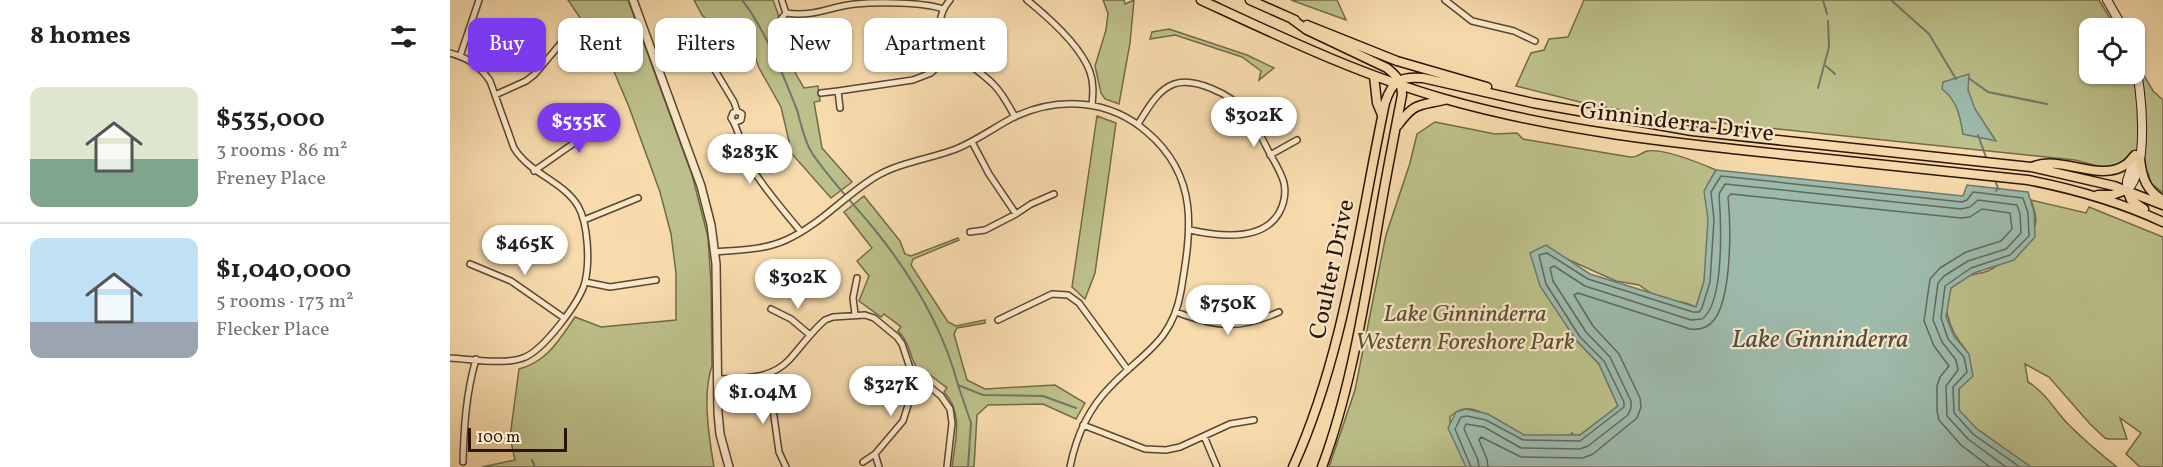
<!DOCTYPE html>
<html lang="en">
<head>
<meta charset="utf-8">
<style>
	:root { --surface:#fff; --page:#f2f2f2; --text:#202124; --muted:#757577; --line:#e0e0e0; --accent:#7c3aed }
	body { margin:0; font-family:Vollkorn,serif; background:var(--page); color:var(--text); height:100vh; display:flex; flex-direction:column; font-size:22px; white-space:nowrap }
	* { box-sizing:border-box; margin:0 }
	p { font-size:20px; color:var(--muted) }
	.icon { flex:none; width:33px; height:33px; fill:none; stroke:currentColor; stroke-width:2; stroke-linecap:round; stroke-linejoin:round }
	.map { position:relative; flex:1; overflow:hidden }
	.details { display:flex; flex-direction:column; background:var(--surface); width:450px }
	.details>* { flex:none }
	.banner { position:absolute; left:18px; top:18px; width:570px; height:54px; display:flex; gap:12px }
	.controls { position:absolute; left:1629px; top:18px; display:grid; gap:12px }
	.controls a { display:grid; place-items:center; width:66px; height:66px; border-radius:12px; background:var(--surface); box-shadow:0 2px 4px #0004; font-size:30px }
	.scale { position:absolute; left:18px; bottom:15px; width:99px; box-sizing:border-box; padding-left:6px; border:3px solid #291407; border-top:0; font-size:16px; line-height:21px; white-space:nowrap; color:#291407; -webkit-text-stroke:4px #fae8ca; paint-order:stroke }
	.price { position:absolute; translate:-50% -51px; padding:0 14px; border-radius:21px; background:#fff; color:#222; font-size:20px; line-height:39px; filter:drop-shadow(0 2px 3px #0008) }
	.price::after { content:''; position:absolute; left:50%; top:36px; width:18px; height:14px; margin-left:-9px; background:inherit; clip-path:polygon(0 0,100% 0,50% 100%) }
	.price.selected { background:var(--accent); color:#fff }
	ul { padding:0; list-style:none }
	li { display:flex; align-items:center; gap:18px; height:150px; padding:0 30px }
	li+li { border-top:2px solid var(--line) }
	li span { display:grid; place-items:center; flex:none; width:168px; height:120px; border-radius:12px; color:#555 }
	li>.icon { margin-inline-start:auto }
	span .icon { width:72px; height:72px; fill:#fffc; stroke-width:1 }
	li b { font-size:26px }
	h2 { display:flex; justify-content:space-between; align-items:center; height:72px; padding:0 30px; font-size:26px }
	.tag { padding:0 21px; border-radius:12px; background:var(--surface); box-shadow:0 2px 4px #0004; font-size:21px; line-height:54px }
	.tag.selected { background:var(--accent); color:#fff }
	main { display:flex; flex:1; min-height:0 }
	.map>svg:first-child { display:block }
	.green { fill:#bcc08a; stroke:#726a48; stroke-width:1.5 }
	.water { fill:#9dbbad; stroke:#6f786b; stroke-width:1.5 }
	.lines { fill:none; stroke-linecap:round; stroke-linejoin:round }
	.shore { stroke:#63685a; stroke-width:1.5 }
	.stream { stroke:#6f786b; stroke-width:2 }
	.minor-casing { stroke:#5c4630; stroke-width:8 }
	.tertiary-casing { stroke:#5c4630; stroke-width:10 }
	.secondary-casing { stroke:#291407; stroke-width:10 }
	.primary-casing { stroke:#291407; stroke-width:11 }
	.minor { stroke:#fae8ca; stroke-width:5 }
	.tertiary { stroke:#fae8ca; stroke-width:7 }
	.secondary { stroke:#fae8ca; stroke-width:8 }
	.primary { stroke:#f7dbad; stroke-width:8 }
	.labels { text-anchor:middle; stroke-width:4.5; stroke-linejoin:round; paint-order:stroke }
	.street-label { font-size:24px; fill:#291407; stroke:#fae8ca }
	.park-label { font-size:24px; font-style:italic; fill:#5c5035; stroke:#fae8ca }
	.water-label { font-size:26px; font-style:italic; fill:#524e41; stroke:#fae8ca }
</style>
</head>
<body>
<main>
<section class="details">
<h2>8 homes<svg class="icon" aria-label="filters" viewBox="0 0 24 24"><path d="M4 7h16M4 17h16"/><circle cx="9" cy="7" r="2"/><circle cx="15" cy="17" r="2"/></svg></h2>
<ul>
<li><span style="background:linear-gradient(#dfe7d0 60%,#7fa58c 0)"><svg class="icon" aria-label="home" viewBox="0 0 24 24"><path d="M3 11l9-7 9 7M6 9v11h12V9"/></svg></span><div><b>$535,000</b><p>3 rooms · 86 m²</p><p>Freney Place</p></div></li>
<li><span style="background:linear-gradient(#bfe0f5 70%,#9aa5b1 0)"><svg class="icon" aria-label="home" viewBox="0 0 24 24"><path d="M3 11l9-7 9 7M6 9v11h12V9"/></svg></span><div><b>$1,040,000</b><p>5 rooms · 173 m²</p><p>Flecker Place</p></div></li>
</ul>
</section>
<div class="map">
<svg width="1713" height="467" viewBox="0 0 1713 467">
	<rect width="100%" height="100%" fill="#f7dbad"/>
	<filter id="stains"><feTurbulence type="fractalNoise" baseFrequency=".00333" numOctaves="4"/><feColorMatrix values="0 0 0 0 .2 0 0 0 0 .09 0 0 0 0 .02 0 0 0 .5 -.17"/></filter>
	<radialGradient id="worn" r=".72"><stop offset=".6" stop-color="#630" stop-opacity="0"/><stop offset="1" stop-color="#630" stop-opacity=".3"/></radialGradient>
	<!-- green -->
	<path class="green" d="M 118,0 L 178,0 L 242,175 L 258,237 L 261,283 L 262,366 C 252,394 259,438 264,467 L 32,467 L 65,460 L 60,437 L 69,369 C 97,362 109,340 125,317 L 151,327 L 226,320 L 226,273 L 221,234 L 210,192 L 179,107 L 160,62 Z
		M 244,0 L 323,0 L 329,17 L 327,24 L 334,31 L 330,32 L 338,60 L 354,88 L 368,86 L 370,101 L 364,102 L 372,148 L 402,182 L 381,198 L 342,154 L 331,107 L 309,68 L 302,48 L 263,45 L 260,23 L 252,15 Z
		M 653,0 L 674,0 L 675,4 L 684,0 L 680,43 L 669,104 L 655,99 L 651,93 L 645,66 L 656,30 L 658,13 Z
		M 841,0 L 887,0 L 896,20 Z
		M 1134,0 L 1649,0 L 1666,28 L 1640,28 L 1640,74 L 1684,74 L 1685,60 L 1703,91 L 1713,100 L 1713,193 L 1701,183 L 1698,173 L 1668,164 L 1655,168 L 1625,160 L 1214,117 L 1142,105 L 1066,86 L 1081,53 L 1094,50 L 1099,39 L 1118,37 Z
		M 719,29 L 797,55 L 824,68 L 809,80 L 811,71 L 792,57 L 725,35 L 700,39 L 702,32 Z
		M 647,116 L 666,123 L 645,273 L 635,299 L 622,287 Z
		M 985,122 L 1045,134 L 1067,133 L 1073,139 L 1180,157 C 1188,158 1190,153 1197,151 C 1214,148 1252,164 1266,170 L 1257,186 L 1261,226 L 1254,282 L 1246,307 L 1236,303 L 1209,299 L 1189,285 L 1166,281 L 1108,255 L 1126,340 L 1149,364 L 1168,406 L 1130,435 L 1123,435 L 1122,433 L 1117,438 L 1083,441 L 1028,411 C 1017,407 1009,408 1000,417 L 1000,425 L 1029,467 L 879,467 L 905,390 L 936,235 L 960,163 L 967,134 Z
		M 414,196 L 450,241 L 455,254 L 461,256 L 508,238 L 509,240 L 463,259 L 461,265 L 498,322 L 506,326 L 535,320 L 535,323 L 507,328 L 504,334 L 517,380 L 535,389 L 605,385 L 635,403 L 626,419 L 593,404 L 538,405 L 527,415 L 524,467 L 502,467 C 505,441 514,413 494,392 L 497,388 L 480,375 L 477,378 C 456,362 465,348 448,331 L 451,327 L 434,314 L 431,317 L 409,301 L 419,276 L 407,261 L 422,248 L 394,212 Z
		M 1581,200 L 1636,213 L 1639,207 L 1713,237 L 1713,467 L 1690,467 L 1676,454 L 1691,433 L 1670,418 L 1677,439 L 1658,439 L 1655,438 L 1640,424 L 1599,377 L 1575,364 L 1578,382 C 1595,392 1604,409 1617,423 C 1633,439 1649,453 1667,467 L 1577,467 L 1575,464 L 1530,431 L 1527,434 L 1509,410 L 1509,389 L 1516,350 C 1502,334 1482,295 1511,279 C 1519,274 1530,274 1538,271 C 1550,265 1577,242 1583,231 C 1589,221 1584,209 1581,200 Z"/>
	<!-- water -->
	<path class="water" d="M 1519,74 L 1518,90 L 1525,109 L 1546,141 L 1513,134 C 1510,116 1507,100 1492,89 L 1493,82 Z
		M 1266,170 L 1513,196 L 1517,185 L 1578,192 L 1584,212 L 1585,237 L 1564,260 L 1524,273 L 1501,288 L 1496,317 L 1504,336 L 1519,354 L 1523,376 L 1509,389 L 1509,410 L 1527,429 L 1581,467 L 1016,467 L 998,428 L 1006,412 L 1016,409 L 1038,414 L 1074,435 L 1130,435 L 1168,406 L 1149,364 L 1126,340 L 1090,286 L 1080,253 L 1096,245 L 1140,274 L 1246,307 L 1254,281 L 1258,219 L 1254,191 Z"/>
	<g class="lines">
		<!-- shore -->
		<path class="shore" d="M 1021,467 L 1005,429 L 1011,417 L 1017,416 L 1036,420 L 1073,440 L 1130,441 L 1174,407 L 1174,402 L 1154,361 L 1130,337 L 1096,284 L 1089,255 L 1097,253 L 1138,279 L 1243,312 L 1249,312 L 1252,308 L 1260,282 L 1264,220 L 1261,192 L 1271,176 L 1512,202 L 1517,200 L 1523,192 L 1573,198 L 1578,213 L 1579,236 L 1560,255 L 1521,268 L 1495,286 L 1491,318 L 1498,339 L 1514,357 L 1517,372 L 1503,387 L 1504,413 L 1523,434 L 1570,467
			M 1029,467 L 1028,460 L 1014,429 L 1016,424 L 1034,427 L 1071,448 L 1130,449 L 1138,446 L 1178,415 L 1181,408 L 1181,401 L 1160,357 L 1136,332 L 1103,281 L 1100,268 L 1104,266 L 1135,286 L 1241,320 L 1252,319 C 1275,303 1271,220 1269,194 L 1275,184 L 1511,209 L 1520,207 L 1528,200 L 1567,205 L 1570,214 L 1571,233 L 1556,249 L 1518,261 L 1494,276 L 1488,283 L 1483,320 L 1492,342 L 1506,360 L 1508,370 L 1496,386 L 1497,416 L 1518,439 L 1556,467
			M 1038,467 L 1037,459 L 1029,440 L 1031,437 L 1071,457 L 1133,458 L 1143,454 L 1187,418 L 1191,407 L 1190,398 L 1169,354 L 1143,326 L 1124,295 L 1128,293 L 1240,329 C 1249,330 1258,328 1264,320 C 1282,297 1281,225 1278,197 L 1281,194 L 1511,218 L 1520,217 L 1532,209 L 1560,213 L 1562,229 L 1551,241 L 1516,252 L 1490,268 L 1480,279 L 1474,321 L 1484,346 L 1499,366 L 1490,377 L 1487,386 L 1487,411 L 1489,420 L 1511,445 L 1540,467"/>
		<!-- stream -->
		<path class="stream" d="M 292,0 C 312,24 335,79 347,110 C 351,123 354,141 362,153 C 380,180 404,204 425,230 C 462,276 493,328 508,385 L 533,395 L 593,396 L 626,408
			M 1373,0 L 1377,14
			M 1441,0 L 1479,34 L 1506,79
			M 1376,66 L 1385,74
			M 1520,79 L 1538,92 L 1597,104
			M 1368,88 L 1379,47 L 1378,21
			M 1528,135 L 1537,160
			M 1545,180 L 1548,188 L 1546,191
			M 508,385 L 521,423 L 518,467
			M 82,460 L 85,467"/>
		<!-- minor casing -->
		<g class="minor-casing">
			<path id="minor" d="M 500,0 C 468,38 523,63 544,85 C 553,94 559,106 565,117
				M 577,0 C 598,17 631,46 640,72 C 644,83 643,94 642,105
				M 995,0 L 1022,21 L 1064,31 L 1085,41
				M 332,1 L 336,13
				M 328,23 L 336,13 C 366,17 378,7 405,4 C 427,2 473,2 493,9
				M 248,28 L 263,67 L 284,102 L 287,111 L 292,114 L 291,120 L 286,122
				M 0,53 C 18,58 29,65 40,81 L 64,148 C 80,174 113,181 128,206 C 138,223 140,262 135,282 C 130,302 93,351 73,358 C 54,365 21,359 0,358
				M 10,56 L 29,0
				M 388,91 L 463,80 L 481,73 L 503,51
				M 371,93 L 388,91 L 390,108
				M 45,95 L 76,81 L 85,74 L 111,43
				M 287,111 L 283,113 L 281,118 C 290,130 291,150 300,165 C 314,189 334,211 351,232
				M 688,124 C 697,110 707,90 724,84 C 745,77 781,95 794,110 C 804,122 811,136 818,150 C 823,160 831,171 834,183 C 836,193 834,204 829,213 C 812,242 767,236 740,230
				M 522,142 L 539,174 L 566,214 L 581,204 L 604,194
				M 820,155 L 847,140
				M 84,171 L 160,118
				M 134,220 L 188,198
				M 520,232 L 535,230 L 566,214
				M 265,252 C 289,250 314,250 336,240 C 370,225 394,196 425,177 C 450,162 480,159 506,149 C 528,140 546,126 566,116 C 611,96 660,100 697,132 C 750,177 741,231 731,291 C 722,343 692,353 660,387 C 638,409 626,437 620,467
				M 20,264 L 61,281 L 114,318
				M 135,282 L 160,287 L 206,280
				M 321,309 L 341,319 L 360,335
				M 726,312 C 766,327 789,330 829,312
				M 405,314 L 403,298 L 407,278
				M 548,320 L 602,294 L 618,295 L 629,303 L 678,370
				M 318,374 L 329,452 L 336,467
				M 267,379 C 293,378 320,380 339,360 C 351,347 361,332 375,320 L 383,317 L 415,315 L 424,318 L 447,337 L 452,344 L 460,368 L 464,374 L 491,396 L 500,409 L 502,423 L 497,467
				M 633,425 L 695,449 L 716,450 L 730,447 L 780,424 L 804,420
				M 754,436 L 767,467
				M 425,454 L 429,467
				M 13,462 C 14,426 16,394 26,359
				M 413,462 L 425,454 L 453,421 L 460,399 L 474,383"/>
		</g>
		<!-- tertiary casing -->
		<g class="tertiary-casing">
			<path id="tertiary" d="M 183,0 L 251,186 L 261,225 L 266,264 L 268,413 L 270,434 L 279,467"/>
		</g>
		<!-- secondary casing -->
		<g class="secondary-casing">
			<path id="secondary" d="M 1657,0 L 1673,28
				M 1677,190 C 1700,170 1692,87 1684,59
				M 1677,190 L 1677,181 L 1685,156"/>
		</g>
		<!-- primary casing -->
		<g class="primary-casing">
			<path id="primary" d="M 751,0 C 831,37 910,75 995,99 C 1108,131 1223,143 1339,155 C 1419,163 1499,172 1578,180 C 1624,189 1670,202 1713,222
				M 800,0 L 845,20
				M 842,19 L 857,30 L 937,68 C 947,76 952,82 952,95 C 942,146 932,197 924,248 C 911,322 898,397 872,467
				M 857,25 L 947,61 L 1037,87
				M 924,76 L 927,103 L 932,115
				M 948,125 C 965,102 969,106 994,100
				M 1690,159 C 1692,177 1696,191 1713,200
				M 1582,167 C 1611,154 1649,183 1675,165 C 1679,163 1682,158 1685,155
				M 1677,190 L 1681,200 L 1694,209
				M 1648,195 L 1662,195 L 1676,190
				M 843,467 C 895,352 909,225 935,103 C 942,81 950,76 973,78 L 1083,103 L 1242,131 L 1581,167 L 1664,186 L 1713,205"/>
		</g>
		<!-- minor -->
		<use href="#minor" class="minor"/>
		<!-- tertiary -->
		<use href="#tertiary" class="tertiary"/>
		<!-- secondary -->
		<use href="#secondary" class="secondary"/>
		<!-- primary -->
		<use href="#primary" class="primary"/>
	</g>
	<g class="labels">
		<!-- street labels -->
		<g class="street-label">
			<text transform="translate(1227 121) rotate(7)" y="8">Ginninderra Drive</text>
			<text transform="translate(881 269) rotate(-78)" y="8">Coulter Drive</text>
		</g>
		<!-- park labels -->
		<g class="park-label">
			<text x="1015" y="321">Lake Ginninderra<tspan x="1015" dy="28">Western Foreshore Park</tspan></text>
		</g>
		<!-- water labels -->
		<g class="water-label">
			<text x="1370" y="347">Lake Ginninderra</text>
		</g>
	</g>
	<rect width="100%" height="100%" filter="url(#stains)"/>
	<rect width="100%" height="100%" fill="url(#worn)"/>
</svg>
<div class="controls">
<a><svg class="icon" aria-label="locate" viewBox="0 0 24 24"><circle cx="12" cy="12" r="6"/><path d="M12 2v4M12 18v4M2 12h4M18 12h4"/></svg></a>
</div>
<div class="scale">100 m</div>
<b class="price" style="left:804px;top:148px">$302K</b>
<b class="price selected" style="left:129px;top:154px">$535K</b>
<b class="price" style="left:300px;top:185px">$283K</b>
<b class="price" style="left:75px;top:276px">$465K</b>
<b class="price" style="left:348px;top:310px">$302K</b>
<b class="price" style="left:778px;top:336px">$750K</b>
<b class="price" style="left:441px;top:417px">$327K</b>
<b class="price" style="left:313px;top:425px">$1.04M</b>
<div class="banner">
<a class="tag selected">Buy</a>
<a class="tag">Rent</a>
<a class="tag">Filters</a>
<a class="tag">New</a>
<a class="tag">Apartment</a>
</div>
</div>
</main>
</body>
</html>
